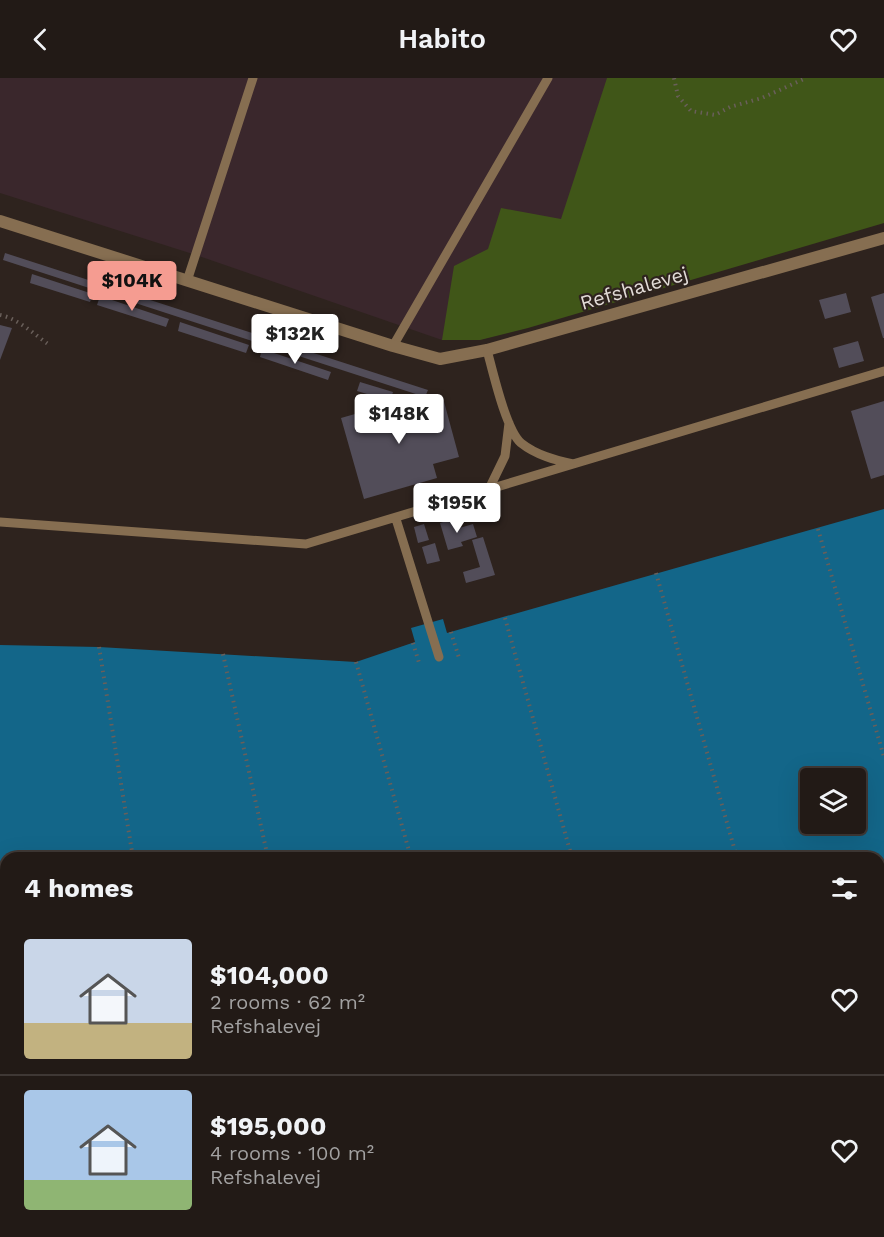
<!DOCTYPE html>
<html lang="en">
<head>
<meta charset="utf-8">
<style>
	:root { --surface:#221a16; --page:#2a231f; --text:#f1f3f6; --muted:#a2a1a1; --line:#3f3835; --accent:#f59c91 }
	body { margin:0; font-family:"Work Sans",sans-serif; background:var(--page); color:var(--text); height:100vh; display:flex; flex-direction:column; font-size:22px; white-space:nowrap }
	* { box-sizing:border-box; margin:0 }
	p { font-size:20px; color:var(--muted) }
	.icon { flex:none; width:33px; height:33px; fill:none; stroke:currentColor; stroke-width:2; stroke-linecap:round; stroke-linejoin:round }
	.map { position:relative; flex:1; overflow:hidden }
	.panel { position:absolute; left:0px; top:774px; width:885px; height:386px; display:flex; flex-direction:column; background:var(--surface); border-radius:18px 18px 0 0; box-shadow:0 6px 24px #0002,0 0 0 2px var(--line) }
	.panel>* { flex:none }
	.buttons { position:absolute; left:800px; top:690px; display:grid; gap:12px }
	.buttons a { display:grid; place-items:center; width:66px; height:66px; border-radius:6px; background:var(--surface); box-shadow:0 6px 24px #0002,0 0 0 2px var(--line); font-size:30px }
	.price { position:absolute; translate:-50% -51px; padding:0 14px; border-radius:6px; background:#fff; color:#222; font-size:20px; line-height:39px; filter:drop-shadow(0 2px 3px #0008) }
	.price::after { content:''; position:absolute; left:50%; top:36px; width:18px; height:14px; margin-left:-9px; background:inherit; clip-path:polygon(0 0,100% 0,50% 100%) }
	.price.on { background:var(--accent); color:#111 }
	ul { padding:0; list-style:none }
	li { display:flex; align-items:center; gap:18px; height:150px; padding:0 24px }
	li+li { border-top:2px solid var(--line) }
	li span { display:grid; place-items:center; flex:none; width:168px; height:120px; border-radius:6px; color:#555 }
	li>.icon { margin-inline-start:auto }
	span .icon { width:72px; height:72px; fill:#fffc; stroke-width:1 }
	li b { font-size:26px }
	h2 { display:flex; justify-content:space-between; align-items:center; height:72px; padding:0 24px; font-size:26px }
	header { display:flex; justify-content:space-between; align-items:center; height:78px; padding:0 24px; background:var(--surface); font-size:27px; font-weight:600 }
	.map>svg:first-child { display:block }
	.commercial { fill:#3a272c }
	.green { fill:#405618 }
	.water { fill:#136689; fill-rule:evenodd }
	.building { fill:#524d59 }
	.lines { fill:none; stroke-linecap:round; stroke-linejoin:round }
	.path { stroke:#695f5a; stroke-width:4; stroke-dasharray:1.5 4.5; stroke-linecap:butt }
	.lane { stroke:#866e51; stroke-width:9 }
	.street { stroke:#866e51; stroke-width:12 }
	.labels { text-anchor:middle; stroke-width:4.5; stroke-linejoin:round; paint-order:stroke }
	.street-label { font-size:20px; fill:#e3dcd8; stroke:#2e231e }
</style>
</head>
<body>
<header><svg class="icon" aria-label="back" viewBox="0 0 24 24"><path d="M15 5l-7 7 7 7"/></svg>Habito<svg class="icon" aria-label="heart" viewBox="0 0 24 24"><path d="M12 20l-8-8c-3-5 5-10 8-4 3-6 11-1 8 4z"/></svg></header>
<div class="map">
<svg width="884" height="1159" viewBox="0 0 884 1159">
	<rect width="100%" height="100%" fill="#2e231e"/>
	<!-- commercial -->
	<path class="commercial" d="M 0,0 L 884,0 L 884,144 L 480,262 L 442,262 L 196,177 L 0,115 Z"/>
	<!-- green -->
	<path class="green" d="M 607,0 L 884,0 L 884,145 L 528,250 L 480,262 L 442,262 L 454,188 L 488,171 L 501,130 L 561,141 Z
		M 194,1154 L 721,1154 L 729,1159 L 196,1159 Z"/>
	<!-- water -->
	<path class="water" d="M 884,431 L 884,1159 L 761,1159 L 758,1154 L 879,1154 L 879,780 L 6,780 L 6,1120 L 0,1121 L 0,567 L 99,569 L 356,584 L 415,564 L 411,550 L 443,541 L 447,555 ZM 810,700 L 855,700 L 855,746 L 810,746 Z"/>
	<!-- building -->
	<path class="building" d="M 5,175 L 428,312 L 425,319 L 3,182 Z
		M 32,196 L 93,216 L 90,224 L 30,205 Z
		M 846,215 L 851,234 L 825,241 L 819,222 Z
		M 884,215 L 884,260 L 883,260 L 871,219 Z
		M 100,218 L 169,241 L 166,249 L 97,227 Z
		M 180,244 L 249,267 L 246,275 L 178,253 Z
		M 0,247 L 12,250 L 0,282 Z
		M 858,263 L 864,283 L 839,290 L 833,270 Z
		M 262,271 L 331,294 L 328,302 L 260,279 Z
		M 360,304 L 393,314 L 390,323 L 357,313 Z
		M 411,320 L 413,329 L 443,320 L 459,379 L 433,386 L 437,400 L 364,421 L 341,340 Z
		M 884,323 L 884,397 L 871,401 L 851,333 Z
		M 453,441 L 456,451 L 473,446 L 477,459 L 461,464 L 463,468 L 448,472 L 440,445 Z
		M 424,446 L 429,462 L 418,465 L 414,449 Z
		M 483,459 L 495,497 L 466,505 L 463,494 L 480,489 L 472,462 Z
		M 435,465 L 440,483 L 427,486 L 422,469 Z"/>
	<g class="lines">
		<!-- path -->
		<path class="path" d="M 674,0 L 678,18 L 691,33 L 715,37 L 730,29 L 762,20 L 806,0
			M 0,237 C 17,240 34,256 48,266
			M 818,451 L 884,679
			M 656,495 L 737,780
			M 505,540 L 572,780
			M 451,554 L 459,580
			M 413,565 L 420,588
			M 99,569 L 133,780
			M 223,576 L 268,780
			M 356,584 L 411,780
			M 0,973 L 5,1035
			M 0,1144 L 6,1143
			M 325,1154 L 327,1159
			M 657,1154 L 664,1159
			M 201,1159 L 201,1157 L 242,1154
			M 248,1159 L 254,1154"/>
		<!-- lane -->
		<path class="lane" d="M 187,203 L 253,0
			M 393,268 L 548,0
			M 487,272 C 493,294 506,352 521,365 C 536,377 555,382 573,386
			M 488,413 L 505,378 L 509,345
			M 396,441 L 439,579
			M 0,444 L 306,466 L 884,293"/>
		<!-- street -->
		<path class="street" d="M 0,143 L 393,268 L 440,281 L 487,272 L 884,160"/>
	</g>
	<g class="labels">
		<!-- street labels -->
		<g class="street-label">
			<text transform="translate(634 210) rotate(-16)" y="7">Refshalevej</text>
		</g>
	</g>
</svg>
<div class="buttons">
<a><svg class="icon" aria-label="layers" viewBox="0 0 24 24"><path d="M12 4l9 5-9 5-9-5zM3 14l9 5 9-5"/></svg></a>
</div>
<b class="price on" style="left:132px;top:234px">$104K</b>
<b class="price" style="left:295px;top:287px">$132K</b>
<b class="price" style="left:399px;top:367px">$148K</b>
<b class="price" style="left:457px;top:456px">$195K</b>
<section class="panel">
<h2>4 homes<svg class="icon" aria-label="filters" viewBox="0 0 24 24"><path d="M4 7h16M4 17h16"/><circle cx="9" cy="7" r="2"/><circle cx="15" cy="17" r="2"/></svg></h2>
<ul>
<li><span style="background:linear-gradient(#c9d6e8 70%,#c2b280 0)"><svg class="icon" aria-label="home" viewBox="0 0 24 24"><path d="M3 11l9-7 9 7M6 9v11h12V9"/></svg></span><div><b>$104,000</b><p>2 rooms · 62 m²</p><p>Refshalevej</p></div><svg class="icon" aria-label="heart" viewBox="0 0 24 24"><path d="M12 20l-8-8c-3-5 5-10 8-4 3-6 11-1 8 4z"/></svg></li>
<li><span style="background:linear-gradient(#a9c7e8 75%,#8fb573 0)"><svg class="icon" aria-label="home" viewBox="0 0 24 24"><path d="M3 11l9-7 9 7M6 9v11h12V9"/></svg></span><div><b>$195,000</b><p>4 rooms · 100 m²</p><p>Refshalevej</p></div><svg class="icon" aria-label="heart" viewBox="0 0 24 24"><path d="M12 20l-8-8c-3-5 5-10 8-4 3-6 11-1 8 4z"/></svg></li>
</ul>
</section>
</div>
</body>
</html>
